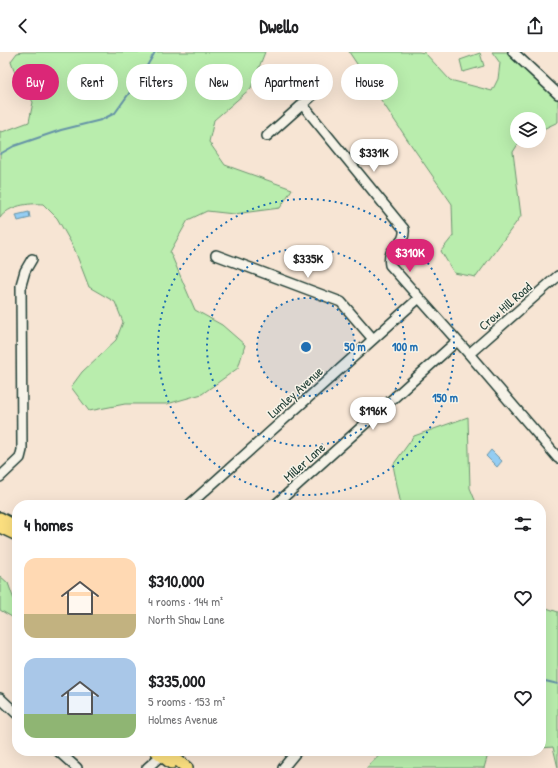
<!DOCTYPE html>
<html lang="en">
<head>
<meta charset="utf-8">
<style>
	:root { --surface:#fff; --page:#f6f6f6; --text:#202124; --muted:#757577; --accent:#db2777 }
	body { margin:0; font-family:"Patrick Hand",sans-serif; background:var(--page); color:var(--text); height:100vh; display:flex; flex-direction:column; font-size:15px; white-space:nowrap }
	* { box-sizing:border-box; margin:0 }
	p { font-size:13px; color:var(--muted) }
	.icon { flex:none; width:22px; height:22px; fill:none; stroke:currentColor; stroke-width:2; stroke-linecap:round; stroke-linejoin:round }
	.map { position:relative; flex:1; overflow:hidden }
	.panel { position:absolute; left:12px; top:448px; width:534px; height:256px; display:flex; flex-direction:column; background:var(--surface); border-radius:16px; box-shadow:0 4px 16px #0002 }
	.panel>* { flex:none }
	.top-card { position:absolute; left:12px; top:12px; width:534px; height:36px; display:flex; gap:8px }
	.tools { position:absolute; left:510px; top:60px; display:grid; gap:8px }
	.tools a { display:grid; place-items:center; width:36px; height:36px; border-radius:50%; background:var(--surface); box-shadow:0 4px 16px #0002; font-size:20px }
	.price { position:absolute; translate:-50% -34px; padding:0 9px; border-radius:14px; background:#fff; color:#222; font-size:13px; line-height:26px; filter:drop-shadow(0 1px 2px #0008) }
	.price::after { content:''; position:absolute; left:50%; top:24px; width:12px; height:9px; margin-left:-6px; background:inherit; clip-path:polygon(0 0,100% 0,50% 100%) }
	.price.current { background:var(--accent); color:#fff }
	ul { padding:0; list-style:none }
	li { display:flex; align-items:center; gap:12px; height:100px; padding:0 12px }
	li span { display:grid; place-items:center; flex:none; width:112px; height:80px; border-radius:12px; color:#555 }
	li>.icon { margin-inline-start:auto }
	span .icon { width:48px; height:48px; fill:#fffc; stroke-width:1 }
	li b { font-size:17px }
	h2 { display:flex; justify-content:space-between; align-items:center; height:48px; padding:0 12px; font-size:17px }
	.tag { padding:0 14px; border-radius:18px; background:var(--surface); box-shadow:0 4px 16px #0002; font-size:14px; line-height:36px }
	.tag.current { background:var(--accent); color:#fff }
	header { display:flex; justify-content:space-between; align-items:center; height:52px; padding:0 12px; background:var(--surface); font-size:18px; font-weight:700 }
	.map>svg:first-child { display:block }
	.green { fill:#b9edad; stroke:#6c9570 }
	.water { fill:#94cdf3; stroke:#6593a7 }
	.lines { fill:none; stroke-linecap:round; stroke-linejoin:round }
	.stream { stroke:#6593a7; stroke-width:2 }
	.minor-casing { stroke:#1f3d34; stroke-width:12 }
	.major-casing { stroke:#1f3d34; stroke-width:14 }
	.minor { stroke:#f7f3e8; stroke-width:9 }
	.major { stroke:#fce080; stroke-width:11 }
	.ring { fill:none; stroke:#1f6fb2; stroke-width:2; stroke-dasharray:2 4 }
	.labels { text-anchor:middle; stroke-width:3; stroke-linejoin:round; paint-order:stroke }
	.street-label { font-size:13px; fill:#1f3d34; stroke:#f7f3e8 }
	.centre { fill:#1f6fb2; stroke:#f7f3e8; stroke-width:2 }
	.ring-label { font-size:12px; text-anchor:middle; font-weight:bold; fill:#1f6fb2; stroke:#f7f3e8; stroke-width:3; stroke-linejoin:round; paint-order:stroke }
</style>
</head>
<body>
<header><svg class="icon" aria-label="back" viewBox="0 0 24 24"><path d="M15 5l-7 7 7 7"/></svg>Dwello<svg class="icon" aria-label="share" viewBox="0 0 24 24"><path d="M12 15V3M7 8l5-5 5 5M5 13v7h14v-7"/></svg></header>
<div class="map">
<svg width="558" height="716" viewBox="0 0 558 716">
	<rect width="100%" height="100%" fill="#f7e5d4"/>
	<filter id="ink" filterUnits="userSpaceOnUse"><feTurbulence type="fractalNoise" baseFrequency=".025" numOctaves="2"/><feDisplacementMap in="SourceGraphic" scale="8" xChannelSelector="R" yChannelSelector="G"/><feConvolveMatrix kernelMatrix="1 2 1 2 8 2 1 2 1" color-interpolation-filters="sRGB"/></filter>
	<g filter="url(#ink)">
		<!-- green -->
		<path class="green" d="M 23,0 L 265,0 L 251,36 L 214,68 L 209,90 L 225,113 L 292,137 L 280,156 L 234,162 L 207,159 L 188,168 L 170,200 L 195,258 L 222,273 L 245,293 L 238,316 L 202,342 L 167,352 L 125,352 L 89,359 L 71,335 L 82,320 L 116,288 L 123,270 L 115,250 L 89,235 L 74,196 L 57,166 L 43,152 C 29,151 9,153 0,166 L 0,79 L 2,80 L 29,70 L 33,50 L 17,27 L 11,9 L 17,1 Z
			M 349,0 L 419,0 L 425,1 L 450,28 L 492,39 L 498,27 L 500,11 L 492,0 L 508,0 L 558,45 L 558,70 L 539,79 L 539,67 L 517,67 L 517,89 L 520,89 L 513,100 L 521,164 L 476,225 L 454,221 L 441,199 L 453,184 L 452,152 L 407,87 Z
			M 480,1 L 484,14 L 463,20 L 460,8 Z
			M 468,365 L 470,436 L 477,453 L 401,453 L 393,413 L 414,384 Z
			M 0,524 L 8,531 L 17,556 L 17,568 L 0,558 Z
			M 541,554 L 558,560 L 558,716 L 553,695 L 541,696 Z
			M 384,699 L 489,699 L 484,716 L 366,716 Z"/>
		<!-- water -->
		<path class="water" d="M 29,160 L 30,166 L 18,169 L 16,163 Z
			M 491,398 L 502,409 L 497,415 L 486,404 Z"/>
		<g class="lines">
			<!-- stream -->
			<path class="stream" d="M 0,102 L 14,94 L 61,78 L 101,68 L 115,61 L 140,26 L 155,0
				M 541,628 L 558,632"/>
			<!-- minor casing -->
			<g class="minor-casing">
				<path id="minor" d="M 513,0 L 558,42
					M 302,52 L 404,177 C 406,195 386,193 390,213 L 469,302 L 558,406
					M 267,84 L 322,35
					M 216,203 L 341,250 L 373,287
					M 469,302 L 558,224
					M 0,425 L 20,406 L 22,398 L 21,233 L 25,219 L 32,207
					M 189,453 L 419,246
					M 275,453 L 457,289
					M 0,646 L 17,662
					M 58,699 L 77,716
					M 147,716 L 165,700
					M 283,716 L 297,699"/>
			</g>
			<!-- major casing -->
			<g class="major-casing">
				<path id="major" d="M 0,466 L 17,475
					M 0,475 L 17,483
					M 156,699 L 171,711
					M 166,699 L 187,716"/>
			</g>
			<!-- minor -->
			<use href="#minor" class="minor"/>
			<!-- major -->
			<use href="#major" class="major"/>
		</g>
	</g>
	<!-- distance rings -->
	<circle cx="306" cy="295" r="49" fill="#1f6fb2" fill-opacity=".12"/>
	<g class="ring">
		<circle cx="306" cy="295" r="49"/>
		<circle cx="306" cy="295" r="99"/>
		<circle cx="306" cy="295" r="148"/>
	</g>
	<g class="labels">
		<!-- street labels -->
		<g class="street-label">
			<text transform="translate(505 254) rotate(-41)" y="5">Crow Hill Road</text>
			<text transform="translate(295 340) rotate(-42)" y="5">Lumley Avenue</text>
			<text transform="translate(304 410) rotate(-42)" y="5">Miller Lane</text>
		</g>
	</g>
	<circle cx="306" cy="295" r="6" class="centre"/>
	<g class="ring-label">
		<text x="355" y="299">50 m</text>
		<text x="405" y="299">100 m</text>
		<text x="445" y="350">150 m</text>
	</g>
</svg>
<div class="tools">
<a><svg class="icon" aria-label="layers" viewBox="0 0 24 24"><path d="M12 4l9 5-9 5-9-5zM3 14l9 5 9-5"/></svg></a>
</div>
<b class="price" style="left:374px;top:121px">$331K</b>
<b class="price current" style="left:410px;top:221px">$310K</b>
<b class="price" style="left:308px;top:227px">$335K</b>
<b class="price" style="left:373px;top:379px">$196K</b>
<div class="top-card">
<a class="tag current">Buy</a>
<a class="tag">Rent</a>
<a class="tag">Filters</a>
<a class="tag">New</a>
<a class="tag">Apartment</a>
<a class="tag">House</a>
</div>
<section class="panel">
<h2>4 homes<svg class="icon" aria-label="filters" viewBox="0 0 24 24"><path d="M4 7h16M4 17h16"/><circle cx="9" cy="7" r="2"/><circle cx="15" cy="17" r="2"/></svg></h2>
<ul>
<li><span style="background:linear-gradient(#ffd9b3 70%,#c2b280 0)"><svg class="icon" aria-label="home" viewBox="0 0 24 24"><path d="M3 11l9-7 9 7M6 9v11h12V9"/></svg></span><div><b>$310,000</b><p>4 rooms · 144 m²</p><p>North Shaw Lane</p></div><svg class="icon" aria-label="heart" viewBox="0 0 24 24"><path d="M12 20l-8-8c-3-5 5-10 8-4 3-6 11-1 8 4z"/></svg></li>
<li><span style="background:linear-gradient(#a9c7e8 70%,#8fb573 0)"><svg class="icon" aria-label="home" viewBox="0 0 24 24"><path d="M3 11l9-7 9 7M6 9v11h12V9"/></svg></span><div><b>$335,000</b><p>5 rooms · 153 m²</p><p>Holmes Avenue</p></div><svg class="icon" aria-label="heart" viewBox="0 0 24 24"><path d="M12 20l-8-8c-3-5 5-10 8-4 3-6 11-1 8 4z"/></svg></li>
</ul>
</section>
</div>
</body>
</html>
